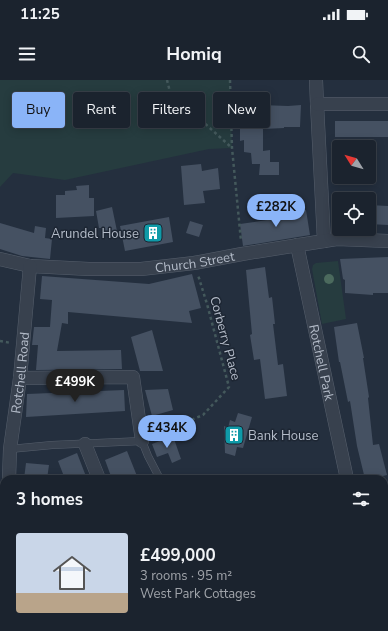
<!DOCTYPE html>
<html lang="en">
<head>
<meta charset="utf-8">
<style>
	:root { --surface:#1b232e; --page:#282f3a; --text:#f1f3f6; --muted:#a0a4aa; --line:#39404a; --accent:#8ab4f8 }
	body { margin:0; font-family:"Nunito Sans",sans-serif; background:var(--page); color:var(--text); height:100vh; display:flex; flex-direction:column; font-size:15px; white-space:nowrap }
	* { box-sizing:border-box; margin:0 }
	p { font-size:13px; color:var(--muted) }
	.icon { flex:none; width:22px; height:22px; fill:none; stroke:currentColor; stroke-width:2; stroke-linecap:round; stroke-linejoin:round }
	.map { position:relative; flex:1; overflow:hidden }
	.side { position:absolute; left:0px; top:395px; width:388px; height:156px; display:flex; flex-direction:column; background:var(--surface); border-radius:12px 12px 0 0; box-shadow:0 2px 10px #0003,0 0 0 1px var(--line) }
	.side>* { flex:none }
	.banner { position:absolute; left:12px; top:12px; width:364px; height:36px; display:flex; gap:8px }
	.needle { width:26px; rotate:307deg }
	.tools { position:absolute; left:332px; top:60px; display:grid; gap:8px }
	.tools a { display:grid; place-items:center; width:44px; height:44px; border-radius:4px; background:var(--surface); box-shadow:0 2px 10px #0003,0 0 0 1px var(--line); font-size:20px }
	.price { position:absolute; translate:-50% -34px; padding:0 9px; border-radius:14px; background:var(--accent); color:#111; font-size:13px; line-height:26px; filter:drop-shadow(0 1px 2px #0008) }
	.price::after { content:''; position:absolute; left:50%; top:24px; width:12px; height:9px; margin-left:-6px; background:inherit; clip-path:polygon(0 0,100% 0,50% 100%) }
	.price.active { background:#222; color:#fff }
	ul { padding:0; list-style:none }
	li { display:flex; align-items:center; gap:12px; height:100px; padding:0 16px }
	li+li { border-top:1px solid var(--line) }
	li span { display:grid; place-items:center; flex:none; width:112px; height:80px; border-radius:4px; color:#555 }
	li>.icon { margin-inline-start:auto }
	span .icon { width:48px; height:48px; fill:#fffc; stroke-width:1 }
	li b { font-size:17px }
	h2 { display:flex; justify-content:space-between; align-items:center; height:48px; padding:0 16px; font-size:17px }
	.tag { padding:0 14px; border-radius:4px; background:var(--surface); box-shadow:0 2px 10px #0003,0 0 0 1px var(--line); font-size:14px; line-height:36px }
	.tag.active { background:var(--accent); color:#111 }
	.status { display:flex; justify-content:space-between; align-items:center; height:28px; padding:0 20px; background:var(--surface); direction:ltr }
	.status svg { height:11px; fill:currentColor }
	header { display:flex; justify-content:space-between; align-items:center; height:52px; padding:0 16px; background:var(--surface); font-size:18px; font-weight:700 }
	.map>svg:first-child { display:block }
	.green { fill:#263c3f }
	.building { fill:#455162 }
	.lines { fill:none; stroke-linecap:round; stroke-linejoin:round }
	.service-casing { stroke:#565f6c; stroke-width:8 }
	.minor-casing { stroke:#565f6c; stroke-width:14 }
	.path { stroke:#44595c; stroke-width:2.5; stroke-dasharray:3 3; stroke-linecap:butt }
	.service { stroke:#38414e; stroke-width:7 }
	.minor { stroke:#38414e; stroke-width:13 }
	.tree { fill:#4b6a5d }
	.labels { text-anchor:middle; stroke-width:3; stroke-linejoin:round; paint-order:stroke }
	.poi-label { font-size:13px; fill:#b4bcc9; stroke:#1d2633; text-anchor:end }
	.street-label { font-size:13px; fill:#b4bcc9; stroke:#1d2633 }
</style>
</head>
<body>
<div class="status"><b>11:25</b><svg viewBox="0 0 49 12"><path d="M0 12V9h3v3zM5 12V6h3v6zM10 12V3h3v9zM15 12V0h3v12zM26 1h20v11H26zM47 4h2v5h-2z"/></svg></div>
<header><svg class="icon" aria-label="menu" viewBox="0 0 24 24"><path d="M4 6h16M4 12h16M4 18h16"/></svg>Homiq<svg class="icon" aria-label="search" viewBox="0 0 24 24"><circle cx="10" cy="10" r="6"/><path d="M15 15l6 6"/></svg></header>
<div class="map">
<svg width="388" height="551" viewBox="0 0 388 551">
	<rect width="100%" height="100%" fill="#242f3e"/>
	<!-- green -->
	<path class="green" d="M 0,0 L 230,0 L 232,68 L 209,69 L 65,100 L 13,93 L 0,107 Z
		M 338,181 L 346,239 L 322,244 L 312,189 L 313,185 L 316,183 Z"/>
	<!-- building -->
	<path class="building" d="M 236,24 L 288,26 L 301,25 L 300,47 L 284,47 L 284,48 L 263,49 L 263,71 L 270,70 L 270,82 L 279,82 L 279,95 L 259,95 L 260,84 L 252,84 L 251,73 L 244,72 L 244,60 L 240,61 L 240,45 L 236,45 Z
		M 335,41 L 388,41 L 388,57 L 335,57 Z
		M 201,84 L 202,91 L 218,88 L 220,109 L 203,111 L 205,123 L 184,125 L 181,86 Z
		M 89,105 L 89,118 L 94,118 L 94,136 L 56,138 L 56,115 L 65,115 L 65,111 L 77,110 L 76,106 Z
		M 369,125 L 388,126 L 388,145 L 369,144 Z
		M 112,127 L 117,151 L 103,154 L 101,148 L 99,148 L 96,131 Z
		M 282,129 L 283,134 L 306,130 L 310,155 L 243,166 L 240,144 L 267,140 L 265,132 Z
		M 169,137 L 173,162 L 125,171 L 120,146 Z
		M 190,141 L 203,145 L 199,157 L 186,153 Z
		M 0,143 L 34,153 L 35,146 L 46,148 L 45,158 L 52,159 L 50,179 L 22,176 L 0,169 Z
		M 388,177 L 388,213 L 373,213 L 373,215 L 345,213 L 345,200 L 343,199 L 340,179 Z
		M 265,187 L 269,218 L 272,217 L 275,244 L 273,244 L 278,285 L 283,284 L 287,316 L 265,319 L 260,279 L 254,280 L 250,255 L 252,254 L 246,190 Z
		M 192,194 L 201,228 L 189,231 L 192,243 L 68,232 L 68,244 L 62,243 L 57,271 L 121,270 L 122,289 L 36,290 L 38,265 L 32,265 L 34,247 L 50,247 L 52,220 L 40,219 L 42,196 L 149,204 Z
		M 357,243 L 364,278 L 363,278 L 369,317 L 368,318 L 373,365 L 379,364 L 387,395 L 370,399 L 365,399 L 357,366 L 350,321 L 348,322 L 340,282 L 339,282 L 334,247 Z
		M 152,250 L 163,291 L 140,291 L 131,257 Z
		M 168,309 L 173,330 L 152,336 L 145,310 Z
		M 124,310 L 125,331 L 26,337 L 27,314 Z
		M 238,333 L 252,337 L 243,368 L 237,367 L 235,376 L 225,373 L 224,346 L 228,348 L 230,340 L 235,342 Z
		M 173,356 L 181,379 L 172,383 L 168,373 L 157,377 L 152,364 Z
		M 127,371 L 137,396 L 131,399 L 112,399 L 105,380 Z
		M 77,373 L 87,399 L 65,399 L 58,381 Z
		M 26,383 L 49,385 L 47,399 L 24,399 Z"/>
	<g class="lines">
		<!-- service casing -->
		<g class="service-casing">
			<path id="service" d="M 10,369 L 52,365 L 142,361 L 148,376 L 160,399"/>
		</g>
		<!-- minor casing -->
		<g class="minor-casing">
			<g id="minor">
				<path d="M 316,0 L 317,24 L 324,161"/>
				<path d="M 317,24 L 388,24"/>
				<path id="s1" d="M 297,165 L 347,399"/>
				<path id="s2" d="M 0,179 L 30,186 L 89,189 L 141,189 L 194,183 L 242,174 L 324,161 L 337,159 L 388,161"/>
				<path d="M 20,298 L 133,297 L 142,361"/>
				<path d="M 85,364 L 99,399"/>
				<path id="s3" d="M 9,399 L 10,369 L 20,298 L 30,186"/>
				<path d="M 0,465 L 4,464"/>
				<path d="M 0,538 L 4,495"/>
				<path d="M 164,547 L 165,551"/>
				<path d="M 378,547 L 379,551"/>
			</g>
		</g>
		<!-- path -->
		<path class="path" d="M 167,0 L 170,12 L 232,68
			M 230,0 L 232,68 L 241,161
			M 0,261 L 11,263
			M 153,356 L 203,335 L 229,307 L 207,224 L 198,195"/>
		<!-- service -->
		<use href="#service" class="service"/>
		<!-- minor -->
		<use href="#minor" class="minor"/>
	</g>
	<!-- trees -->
	<circle class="tree" cx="329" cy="199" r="5"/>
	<!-- icons -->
	<defs>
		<g id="building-square" transform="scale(1)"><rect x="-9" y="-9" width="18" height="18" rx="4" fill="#0f9aa8" stroke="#1d2633"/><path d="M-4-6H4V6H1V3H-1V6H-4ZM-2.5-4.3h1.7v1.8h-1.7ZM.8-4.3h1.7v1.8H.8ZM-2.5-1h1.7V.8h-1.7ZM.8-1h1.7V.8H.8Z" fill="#fff"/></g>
	</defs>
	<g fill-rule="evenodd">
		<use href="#building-square" x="153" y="153"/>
		<use href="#building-square" x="234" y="355"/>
	</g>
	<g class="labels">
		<!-- poi labels -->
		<g class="poi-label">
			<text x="139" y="158">Arundel House</text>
			<text x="248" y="360" text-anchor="start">Bank House</text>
		</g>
		<!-- street labels -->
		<g class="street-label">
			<text dy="5" stroke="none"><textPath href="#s2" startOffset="196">Church Street</textPath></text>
			<text transform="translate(226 258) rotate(75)" y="5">Corberry Place</text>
			<text dy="5" stroke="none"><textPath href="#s1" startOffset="120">Rotchell Park</textPath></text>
			<text dy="5" stroke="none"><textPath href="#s3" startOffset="107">Rotchell Road</textPath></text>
		</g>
	</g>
</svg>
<div class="tools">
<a><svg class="needle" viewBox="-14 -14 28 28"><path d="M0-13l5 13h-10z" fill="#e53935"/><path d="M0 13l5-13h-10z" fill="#a0a4aa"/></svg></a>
<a><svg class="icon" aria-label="locate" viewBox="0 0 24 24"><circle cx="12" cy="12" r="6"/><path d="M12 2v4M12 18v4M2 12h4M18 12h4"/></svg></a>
</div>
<b class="price" style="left:276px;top:148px">£282K</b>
<b class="price active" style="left:75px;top:323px">£499K</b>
<b class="price" style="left:167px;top:369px">£434K</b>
<div class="banner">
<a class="tag active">Buy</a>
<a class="tag">Rent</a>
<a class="tag">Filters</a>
<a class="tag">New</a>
</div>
<section class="side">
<h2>3 homes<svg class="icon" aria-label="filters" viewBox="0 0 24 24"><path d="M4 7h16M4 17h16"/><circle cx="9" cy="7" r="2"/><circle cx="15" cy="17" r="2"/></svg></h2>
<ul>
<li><span style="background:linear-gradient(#c9d6e8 75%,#b9a48a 0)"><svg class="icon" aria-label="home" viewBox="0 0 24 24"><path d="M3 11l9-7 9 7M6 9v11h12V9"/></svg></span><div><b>£499,000</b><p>3 rooms · 95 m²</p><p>West Park Cottages</p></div></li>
</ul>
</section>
</div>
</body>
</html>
